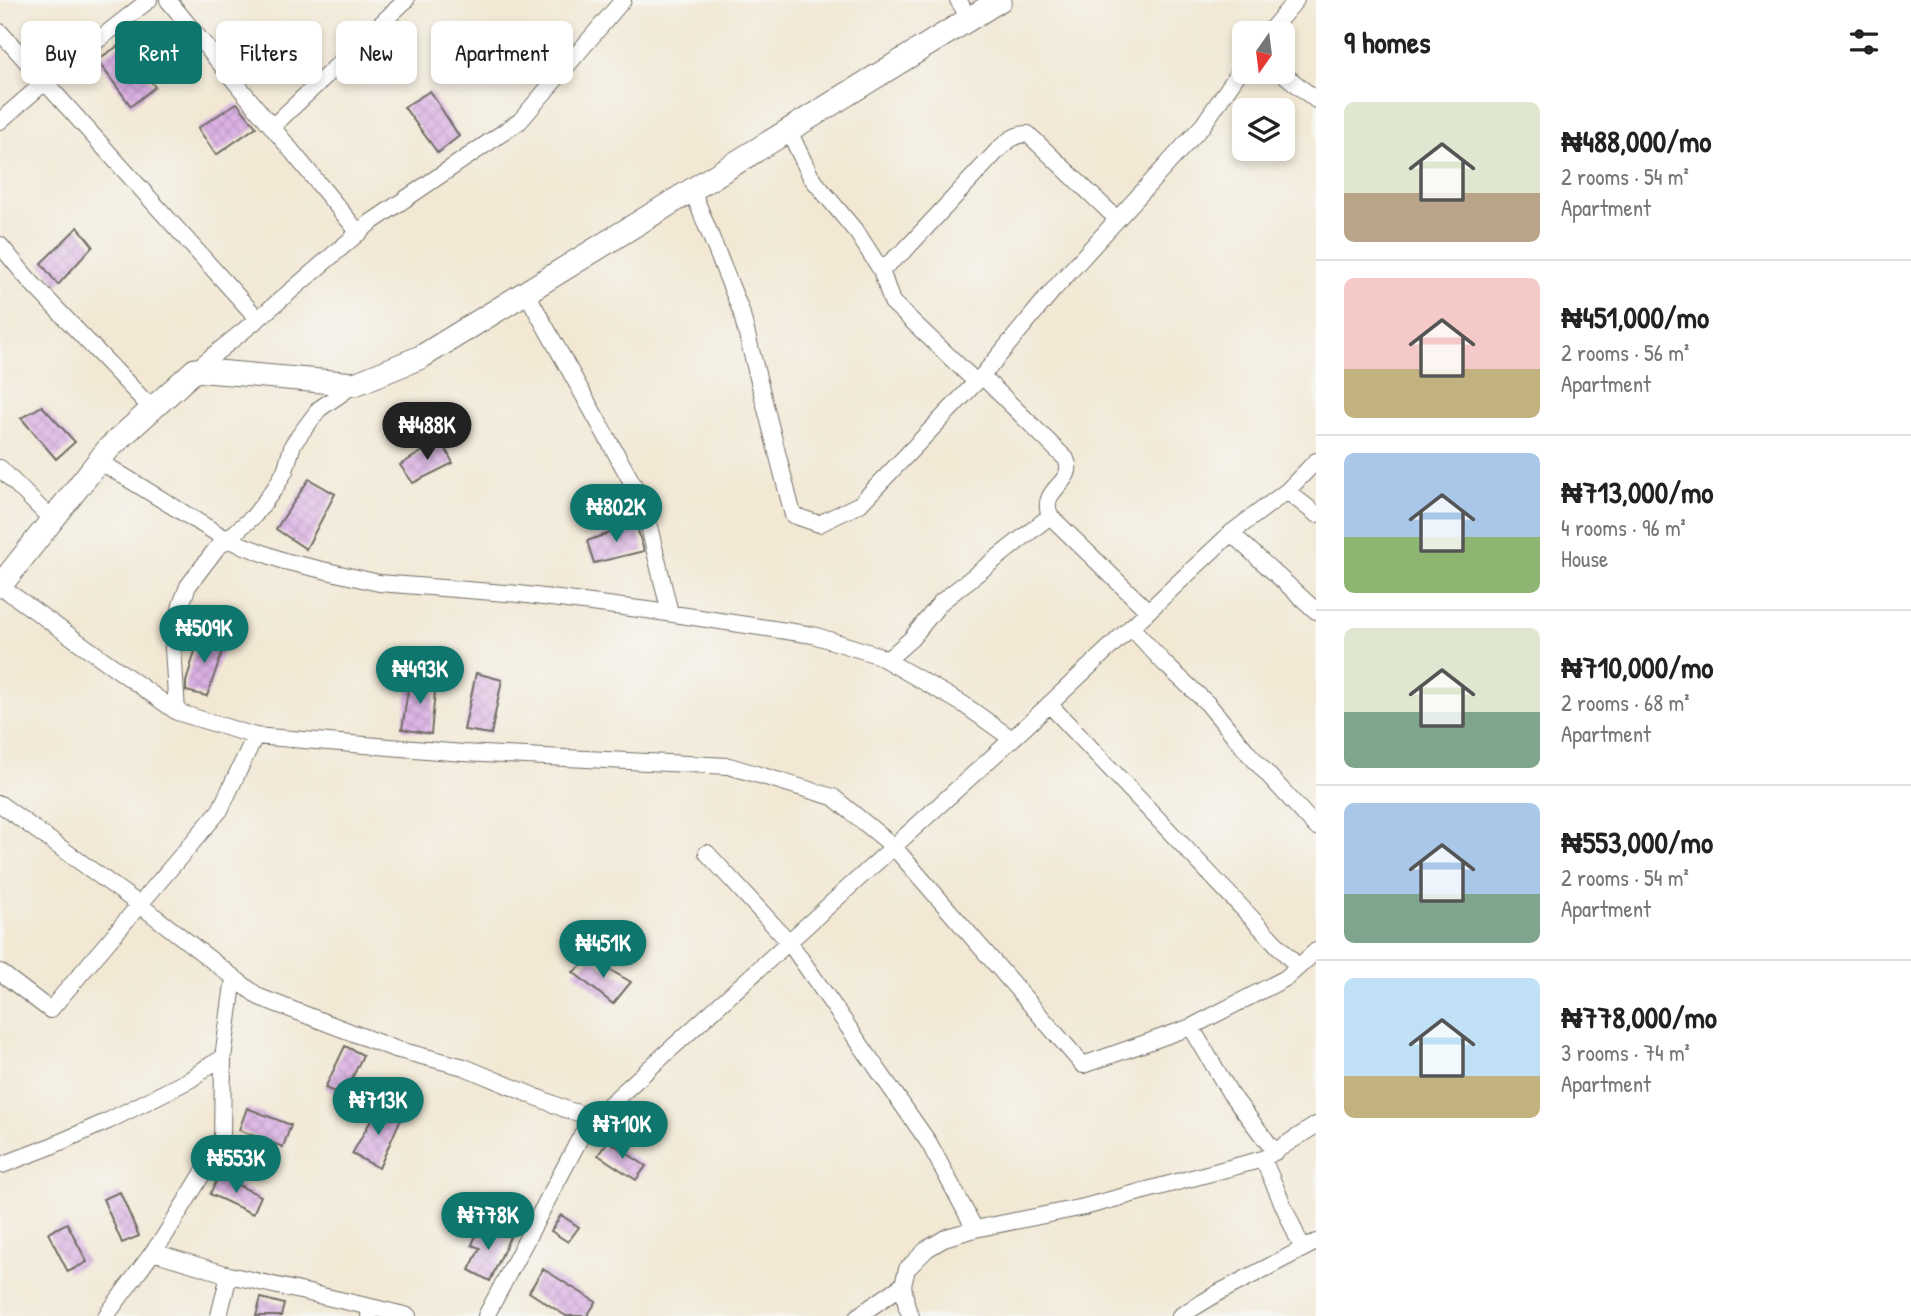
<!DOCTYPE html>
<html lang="en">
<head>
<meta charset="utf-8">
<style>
	:root { --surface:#fff; --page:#f2f2f2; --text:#222; --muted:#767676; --line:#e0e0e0; --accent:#0f766e }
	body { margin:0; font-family:"Patrick Hand",sans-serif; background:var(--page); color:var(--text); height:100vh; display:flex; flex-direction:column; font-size:26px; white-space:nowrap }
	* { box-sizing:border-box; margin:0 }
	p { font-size:23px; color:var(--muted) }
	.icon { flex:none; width:38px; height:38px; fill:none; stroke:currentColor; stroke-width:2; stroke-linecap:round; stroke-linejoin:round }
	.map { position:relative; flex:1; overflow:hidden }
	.details { display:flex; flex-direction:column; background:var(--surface); width:595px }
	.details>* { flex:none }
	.guide { position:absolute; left:21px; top:21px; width:665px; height:63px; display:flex; gap:14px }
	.needle { width:46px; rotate:194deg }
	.buttons { position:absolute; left:1232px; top:21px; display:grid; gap:14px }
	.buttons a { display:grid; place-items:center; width:63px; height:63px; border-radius:10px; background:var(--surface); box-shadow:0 4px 10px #0003; font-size:35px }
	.price { position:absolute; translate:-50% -60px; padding:0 16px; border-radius:24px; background:var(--accent); color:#fff; font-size:23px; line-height:46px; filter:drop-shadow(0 2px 4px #0008) }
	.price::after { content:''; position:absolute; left:50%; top:42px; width:21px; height:16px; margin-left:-10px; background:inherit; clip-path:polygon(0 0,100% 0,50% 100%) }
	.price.active { background:#222; color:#fff }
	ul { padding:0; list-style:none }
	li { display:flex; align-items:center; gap:21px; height:175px; padding:0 28px }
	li+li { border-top:2px solid var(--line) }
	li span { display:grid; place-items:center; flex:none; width:196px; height:140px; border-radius:10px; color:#555 }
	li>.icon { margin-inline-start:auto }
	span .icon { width:84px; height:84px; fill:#fffc; stroke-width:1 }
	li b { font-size:30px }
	h2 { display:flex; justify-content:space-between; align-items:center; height:84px; padding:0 28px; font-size:30px }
	.tag { padding:0 24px; border-radius:10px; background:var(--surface); box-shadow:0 4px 10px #0003; font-size:24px; line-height:63px }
	.tag.active { background:var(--accent); color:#fff }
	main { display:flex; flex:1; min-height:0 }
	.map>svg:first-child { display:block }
	.building { fill:url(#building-cross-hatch) }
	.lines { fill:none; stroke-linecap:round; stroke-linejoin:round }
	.street-casing { stroke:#716d66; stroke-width:18 }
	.secondary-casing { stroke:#716d66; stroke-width:25 }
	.street { stroke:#fff; stroke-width:16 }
	.secondary { stroke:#fff; stroke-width:23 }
</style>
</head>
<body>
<main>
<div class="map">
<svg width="1316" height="1316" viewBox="0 0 1316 1316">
	<defs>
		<pattern id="building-cross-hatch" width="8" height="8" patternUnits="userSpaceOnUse" patternTransform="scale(1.75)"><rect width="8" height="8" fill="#dbb1e4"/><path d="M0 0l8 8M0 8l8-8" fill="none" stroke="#bc98c4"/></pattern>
	</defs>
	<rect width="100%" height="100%" fill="#f6f6f2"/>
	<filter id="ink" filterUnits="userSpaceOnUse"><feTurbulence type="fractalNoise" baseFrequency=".0143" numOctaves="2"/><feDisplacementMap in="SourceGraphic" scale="14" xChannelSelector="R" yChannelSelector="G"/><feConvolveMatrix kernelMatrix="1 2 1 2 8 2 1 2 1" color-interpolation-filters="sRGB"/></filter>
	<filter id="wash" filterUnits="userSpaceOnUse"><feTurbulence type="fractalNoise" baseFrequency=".00686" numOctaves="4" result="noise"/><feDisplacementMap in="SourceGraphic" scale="28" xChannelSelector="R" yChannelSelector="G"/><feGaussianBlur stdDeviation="1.57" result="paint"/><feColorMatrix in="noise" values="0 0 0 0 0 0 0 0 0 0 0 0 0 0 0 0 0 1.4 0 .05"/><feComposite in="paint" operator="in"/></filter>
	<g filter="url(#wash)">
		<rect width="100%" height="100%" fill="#f2e8d4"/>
		<g id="blocks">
			<!-- building -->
			<path class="building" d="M 121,44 L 155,87 L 131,106 L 97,60 Z
				M 430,91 L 459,136 L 438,153 L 404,107 Z
				M 237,103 L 256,127 L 216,155 L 198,128 Z
				M 78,227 L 93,246 L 58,285 L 41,263 Z
				M 42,406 L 75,442 L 56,459 L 21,418 Z
				M 441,440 L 453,463 L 413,483 L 400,465 Z
				M 309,479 L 335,494 L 306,549 L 276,529 Z
				M 636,524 L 644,551 L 594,563 L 587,541 Z
				M 200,634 L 226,641 L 207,696 L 186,691 L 186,682 Z
				M 476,673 L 502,680 L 491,734 L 464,730 Z
				M 410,677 L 436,681 L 431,734 L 402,729 Z
				M 591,959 L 631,982 L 613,1004 L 573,972 Z
				M 345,1046 L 363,1055 L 344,1096 L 325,1088 Z
				M 379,1106 L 402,1116 L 379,1168 L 352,1154 Z
				M 247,1108 L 291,1125 L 283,1147 L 239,1130 Z
				M 608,1141 L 646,1166 L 636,1180 L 598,1155 Z
				M 219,1176 L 261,1196 L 253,1214 L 210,1194 Z
				M 120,1192 L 139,1236 L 122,1243 L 103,1199 Z
				M 561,1215 L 579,1227 L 568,1242 L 551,1231 Z
				M 67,1223 L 87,1262 L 68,1272 L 48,1233 Z
				M 480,1225 L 510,1237 L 490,1281 L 469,1270 L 480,1248 L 472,1245 Z
				M 543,1269 L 596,1302 L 587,1316 L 566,1316 L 529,1292 Z
				M 261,1298 L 284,1304 L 281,1316 L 256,1316 Z"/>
		</g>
	</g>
	<g filter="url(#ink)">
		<use href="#blocks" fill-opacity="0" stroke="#716d66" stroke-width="2"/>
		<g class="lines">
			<!-- street casing -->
			<g class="street-casing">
				<path id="street" d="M 168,0 L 359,233
					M 958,0 L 970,19
					M 0,32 L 258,319
					M 1268,33 L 1296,0
					M 1281,72 L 1316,100
					M 0,121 L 46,81 L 149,0
					M 272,127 L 406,0
					M 789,131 L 811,177 L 858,234 L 881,270 L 892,302 L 976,382
					M 692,190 L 741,311 L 793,515 L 819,524 L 860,504 L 982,376 L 1054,289 L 1203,125 L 1244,65
					M 0,245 L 29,280 L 152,409
					M 881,270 L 906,249 L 998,150 C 1007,141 1015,134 1028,134 L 1117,219
					M 526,292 L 643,502 L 670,613
					M 195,370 L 258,319 L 370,223 L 520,121 L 623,0
					M 982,376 L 1066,459 C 1078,483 1038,488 1050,516 L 1148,611
					M 99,461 L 226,539 L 284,561 L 379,583 L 519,594 L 647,610 L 813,635 L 877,655 L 963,704 L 1012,739
					M 0,468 L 52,520
					M 1287,491 L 1316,514
					M 1231,533 L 1316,611
					M 0,586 L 177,712 L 255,736 L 463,753 L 729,766 L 833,797 L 893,846 L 1083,1065 L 1191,1027 L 1286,978 L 1316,951
					M 1131,627 L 1165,664 L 1208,704 L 1249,754 L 1316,827
					M 887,660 L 911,639 L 941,602 L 1050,516
					M 1049,704 L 1298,967
					M 177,712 L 173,648 L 181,605 L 188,586 L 216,549 L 254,516 L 275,488 L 285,471 L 293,444 L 319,409 L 355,384
					M 0,804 L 140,905 L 259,997 L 395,1049 L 464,1067 L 565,1109 L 594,1118
					M 707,853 L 789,942 L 929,1143 L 975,1229
					M 0,972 L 50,1010 L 220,810 L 255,736
					M 1191,1027 L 1230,1093 L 1275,1152
					M 1263,1159 L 1302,1248
					M 0,1164 L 2,1165 L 49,1147 L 108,1121 L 191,1079 L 207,1067 L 223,1058
					M 153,1252 L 229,1275 L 371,1307
					M 106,1316 L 164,1237 L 222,1142 L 223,1058 L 234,977
					M 219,1316 L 229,1275
					M 369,1316 L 371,1307 L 408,1316
					M 486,1316 L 587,1125 L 1021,731 L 1231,533 L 1287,491 L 1316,461
					M 858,1316 L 903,1285
					M 911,1316 L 907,1308 L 903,1285 L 907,1269 L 927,1249 L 947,1237 L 975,1229 L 1084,1207 L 1263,1159 L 1316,1125
					M 1180,1316 L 1218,1293 L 1316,1242"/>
			</g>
			<!-- secondary casing -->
			<g class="secondary-casing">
				<path id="secondary" d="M 0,586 L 109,448 L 195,370 L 355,384 L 421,357 L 1000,0"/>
			</g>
			<!-- street -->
			<use href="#street" class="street"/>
			<!-- secondary -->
			<use href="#secondary" class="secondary"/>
		</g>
	</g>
</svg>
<div class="buttons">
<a><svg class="needle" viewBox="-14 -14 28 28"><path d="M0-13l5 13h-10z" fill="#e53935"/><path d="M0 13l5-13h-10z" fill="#767676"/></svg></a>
<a><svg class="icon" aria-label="layers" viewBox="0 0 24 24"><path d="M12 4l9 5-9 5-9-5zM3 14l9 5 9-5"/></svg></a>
</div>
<b class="price active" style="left:427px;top:462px">₦488K</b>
<b class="price" style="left:616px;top:544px">₦802K</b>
<b class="price" style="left:204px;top:665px">₦509K</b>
<b class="price" style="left:420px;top:706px">₦493K</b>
<b class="price" style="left:603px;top:980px">₦451K</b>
<b class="price" style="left:378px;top:1137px">₦713K</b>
<b class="price" style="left:622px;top:1161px">₦710K</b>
<b class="price" style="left:236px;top:1195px">₦553K</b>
<b class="price" style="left:488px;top:1252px">₦778K</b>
<div class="guide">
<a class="tag">Buy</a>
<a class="tag active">Rent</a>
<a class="tag">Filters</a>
<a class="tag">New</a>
<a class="tag">Apartment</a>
</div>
</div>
<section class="details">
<h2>9 homes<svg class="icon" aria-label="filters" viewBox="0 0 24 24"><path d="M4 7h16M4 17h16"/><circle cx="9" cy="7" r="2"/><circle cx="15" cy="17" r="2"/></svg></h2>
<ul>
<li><span style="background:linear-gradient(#dfe7d0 65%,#b9a48a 0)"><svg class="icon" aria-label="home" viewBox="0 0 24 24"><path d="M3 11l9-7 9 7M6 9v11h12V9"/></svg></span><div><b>₦488,000/mo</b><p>2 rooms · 54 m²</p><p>Apartment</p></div></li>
<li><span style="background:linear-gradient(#f6c9c9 65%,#c2b280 0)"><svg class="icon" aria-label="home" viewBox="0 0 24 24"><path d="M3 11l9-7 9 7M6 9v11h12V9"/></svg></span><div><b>₦451,000/mo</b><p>2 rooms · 56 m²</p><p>Apartment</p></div></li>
<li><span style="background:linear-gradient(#a9c7e8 60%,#8fb573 0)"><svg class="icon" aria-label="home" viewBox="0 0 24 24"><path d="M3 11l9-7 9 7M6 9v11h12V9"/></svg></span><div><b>₦713,000/mo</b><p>4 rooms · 96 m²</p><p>House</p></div></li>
<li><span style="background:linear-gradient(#dfe7d0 60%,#7fa58c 0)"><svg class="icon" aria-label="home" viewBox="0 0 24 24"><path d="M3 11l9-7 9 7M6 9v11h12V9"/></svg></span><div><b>₦710,000/mo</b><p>2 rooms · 68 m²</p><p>Apartment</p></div></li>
<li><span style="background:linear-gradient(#a9c7e8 65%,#7fa58c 0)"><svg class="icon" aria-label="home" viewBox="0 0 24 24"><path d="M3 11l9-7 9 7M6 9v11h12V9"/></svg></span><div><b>₦553,000/mo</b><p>2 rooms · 54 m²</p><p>Apartment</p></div></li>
<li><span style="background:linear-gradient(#bfe0f5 70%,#c2b280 0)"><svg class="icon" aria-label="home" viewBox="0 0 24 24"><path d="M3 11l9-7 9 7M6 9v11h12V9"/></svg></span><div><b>₦778,000/mo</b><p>3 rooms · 74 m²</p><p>Apartment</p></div></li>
</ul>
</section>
</main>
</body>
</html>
